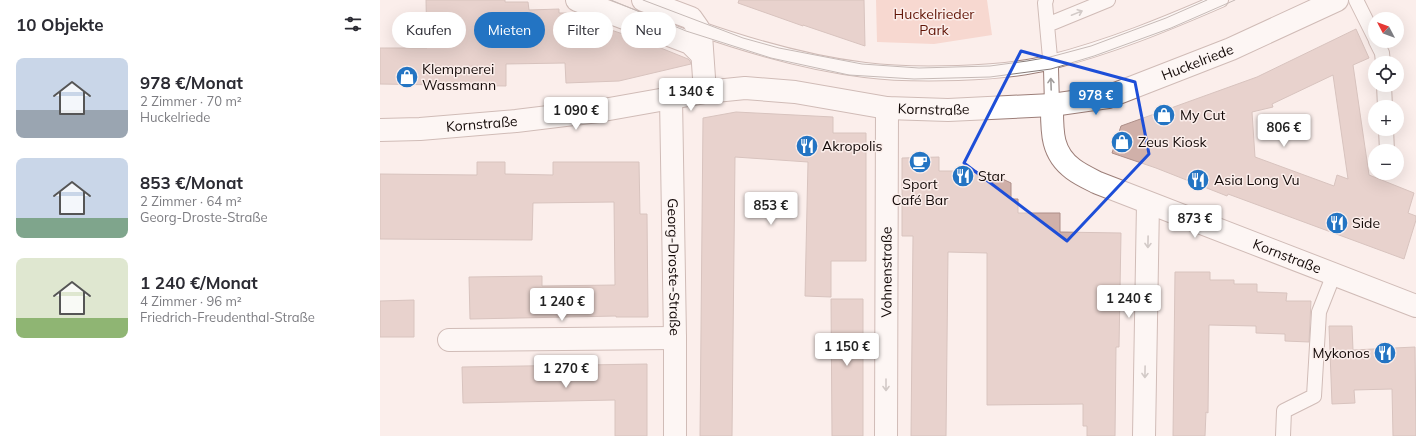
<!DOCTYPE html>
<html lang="de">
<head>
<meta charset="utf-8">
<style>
	:root { --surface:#fff; --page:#f7f7f7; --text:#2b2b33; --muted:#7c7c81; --accent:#2374c3 }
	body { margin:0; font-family:Mulish,sans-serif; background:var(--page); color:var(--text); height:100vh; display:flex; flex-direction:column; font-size:15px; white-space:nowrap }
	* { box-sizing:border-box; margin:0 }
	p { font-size:13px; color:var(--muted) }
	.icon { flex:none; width:22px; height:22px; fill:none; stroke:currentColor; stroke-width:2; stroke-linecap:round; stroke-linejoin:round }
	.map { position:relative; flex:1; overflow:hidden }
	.panel { display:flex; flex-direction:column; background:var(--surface); width:380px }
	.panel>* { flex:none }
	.banner { position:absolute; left:12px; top:12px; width:380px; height:36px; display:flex; gap:8px }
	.needle { width:26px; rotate:311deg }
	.buttons { position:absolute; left:988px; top:12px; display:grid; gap:8px }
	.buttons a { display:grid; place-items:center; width:36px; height:36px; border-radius:50%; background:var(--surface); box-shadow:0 4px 16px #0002; font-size:20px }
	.price { position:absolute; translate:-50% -34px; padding:0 9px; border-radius:4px; background:#fff; color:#222; font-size:13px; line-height:26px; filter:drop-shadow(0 1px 2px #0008) }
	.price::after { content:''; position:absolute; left:50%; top:24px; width:12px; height:9px; margin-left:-6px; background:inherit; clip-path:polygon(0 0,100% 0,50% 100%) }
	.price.on { background:var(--accent); color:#fff }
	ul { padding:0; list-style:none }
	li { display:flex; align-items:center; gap:12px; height:100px; padding:0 16px }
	li span { display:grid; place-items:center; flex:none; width:112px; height:80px; border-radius:8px; color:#555 }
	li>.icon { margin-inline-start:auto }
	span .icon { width:48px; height:48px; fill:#fffc; stroke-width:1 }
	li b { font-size:17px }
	h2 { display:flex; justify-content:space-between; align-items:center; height:48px; padding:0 16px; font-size:17px }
	.chip { padding:0 14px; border-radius:18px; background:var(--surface); box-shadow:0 4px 16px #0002; font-size:14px; line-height:36px }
	.chip.on { background:var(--accent); color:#fff }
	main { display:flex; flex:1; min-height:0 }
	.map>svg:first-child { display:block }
	.green { fill:#f1bcb0 }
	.building { fill:#d0b0a9; stroke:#ad8e88; fill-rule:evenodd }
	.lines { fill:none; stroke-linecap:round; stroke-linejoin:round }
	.service-casing { stroke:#9c7e78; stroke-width:16 }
	.minor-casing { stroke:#9c7e78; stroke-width:24 }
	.tertiary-casing { stroke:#9c7e78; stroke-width:24 }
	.service { stroke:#fff; stroke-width:14 }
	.minor { stroke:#fff; stroke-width:22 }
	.tertiary { stroke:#fff; stroke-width:22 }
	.tram { stroke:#867b78; stroke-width:1 }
	.oneway { stroke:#a19d9c }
	.marked { fill:none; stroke:#1d4ed8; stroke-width:3; stroke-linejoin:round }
	.labels { text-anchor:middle; stroke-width:3; stroke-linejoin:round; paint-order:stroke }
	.park-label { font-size:14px; fill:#621507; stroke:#fbeeeb }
	.street-label { font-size:14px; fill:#130907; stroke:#fbeeeb }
	.poi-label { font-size:14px; fill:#130907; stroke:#fbeeeb; text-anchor:start }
</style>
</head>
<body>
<main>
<section class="panel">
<h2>10 Objekte<svg class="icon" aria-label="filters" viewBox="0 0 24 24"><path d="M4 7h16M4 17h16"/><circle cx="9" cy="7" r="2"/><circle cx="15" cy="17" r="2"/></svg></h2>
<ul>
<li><span style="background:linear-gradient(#c9d6e8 65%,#9aa5b1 0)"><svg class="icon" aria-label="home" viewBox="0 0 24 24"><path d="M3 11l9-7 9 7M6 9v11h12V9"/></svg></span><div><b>978 €/Monat</b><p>2 Zimmer · 70 m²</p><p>Huckelriede</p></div></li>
<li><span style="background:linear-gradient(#c9d6e8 75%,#7fa58c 0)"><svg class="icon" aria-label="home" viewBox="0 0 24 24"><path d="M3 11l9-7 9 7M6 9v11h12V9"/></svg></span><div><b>853 €/Monat</b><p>2 Zimmer · 64 m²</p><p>Georg-Droste-Straße</p></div></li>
<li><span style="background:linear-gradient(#dfe7d0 75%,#8fb573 0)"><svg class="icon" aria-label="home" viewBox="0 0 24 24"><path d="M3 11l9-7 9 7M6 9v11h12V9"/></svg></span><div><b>1 240 €/Monat</b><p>4 Zimmer · 96 m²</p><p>Friedrich-Freudenthal-Straße</p></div></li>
</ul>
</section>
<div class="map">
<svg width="1036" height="436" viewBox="0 0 1036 436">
	<rect width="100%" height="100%" fill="#fbeeeb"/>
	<!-- green -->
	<path class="green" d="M 496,0 L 607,0 L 612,35 L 554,44 L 497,42 Z"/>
	<!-- building -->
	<path class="building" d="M 46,0 L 125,0 L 125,2 L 148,2 L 149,10 L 179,9 L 179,13 L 190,13 L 204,21 L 261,40 L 308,59 L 310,61 L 311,64 L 239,81 L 186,83 L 185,63 L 126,64 L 126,86 L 0,84 L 0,48 L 47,48 Z
		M 359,0 L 484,0 L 485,46 L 423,25 L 423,26 L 358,3 Z
		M 976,29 L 989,58 L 973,65 L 989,175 L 1034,193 L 1028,213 L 1036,216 L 1036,220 L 1024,259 L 848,194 L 847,196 L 776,168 L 732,153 L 741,126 L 877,77 ZM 953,75 L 968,179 L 957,175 L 954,186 L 875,157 L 872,112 L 893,107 L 892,104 Z
		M 356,112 L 453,117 L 453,133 L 486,133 L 486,261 L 451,261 L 451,297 L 425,296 L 428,162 L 355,157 L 352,436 L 320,436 L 323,118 Z
		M 559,157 L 559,171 L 597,171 L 597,174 L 612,174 L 631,183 L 631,199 L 638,199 L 638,213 L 680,213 L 680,232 L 741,233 L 739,347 L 736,347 L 735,436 L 707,436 L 707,426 L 703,426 L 703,404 L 607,405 L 607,253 L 568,252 L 566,436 L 531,436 L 533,236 L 522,236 L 522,158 Z
		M 97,162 L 125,162 L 125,174 L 173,175 L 173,162 L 259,162 L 260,214 L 267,214 L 268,317 L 236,317 L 236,316 L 90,319 L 89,277 L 162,276 L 162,286 L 235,285 L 234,202 L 153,203 L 152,240 L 0,239 L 0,174 L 97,175 Z
		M 795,272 L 830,272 L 830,280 L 854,280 L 854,284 L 877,284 L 877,292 L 907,293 L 906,301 L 931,301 L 929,342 L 905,341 L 905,334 L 876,333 L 876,326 L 829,325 L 828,413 L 826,412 L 825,436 L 793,436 Z
		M 451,299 L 483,299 L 483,436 L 452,436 Z
		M 34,300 L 34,337 L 0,337 L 0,301 Z
		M 949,326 L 972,326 L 973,350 L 1035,347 L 1036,436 L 1013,436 L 1012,389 L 974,390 L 975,403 L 952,404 Z
		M 267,364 L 267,436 L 235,436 L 235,400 L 83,403 L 82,367 Z"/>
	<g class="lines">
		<!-- service casing -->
		<g class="service-casing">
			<path id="service" d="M 666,0 L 665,3 L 671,69 L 672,105
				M 976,0 L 995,38
				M 667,25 L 728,0
				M 314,28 L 318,28 C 372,47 427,63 485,70 C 516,74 547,74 578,73 C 609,72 641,70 671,62 C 730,47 786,24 841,0
				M 996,41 L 1002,53 L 1003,63
				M 1004,85 L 1005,107
				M 1006,129 L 1007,151
				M 903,436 L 904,411 L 934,396 L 939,312 L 954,274"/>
		</g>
		<!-- minor casing -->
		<g class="minor-casing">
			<g id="minor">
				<path d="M 197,0 L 310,43 L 322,55"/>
				<path d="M 263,0 L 311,18 L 318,28 L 321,35 L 325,92"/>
				<path id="s1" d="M 291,98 L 295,338 L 295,436"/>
				<path d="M 69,340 L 295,338"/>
				<path id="s2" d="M 506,436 L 507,108"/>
				<path d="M 764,436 L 768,203"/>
			</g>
		</g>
		<!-- tertiary casing -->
		<g class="tertiary-casing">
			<g id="tertiary">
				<path id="s3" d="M 672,105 C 672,131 671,153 693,169 C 701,175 710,179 718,183 L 1036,306"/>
				<path id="s4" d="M 0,130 L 40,129 L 136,121 L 218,111 L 325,92 L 365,88 L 415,92 L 507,108 L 568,110 L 672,105 L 728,97 L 738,93 L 851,49 L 957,0"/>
			</g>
		</g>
		<!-- service -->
		<use href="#service" class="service"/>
		<!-- minor -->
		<use href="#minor" class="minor"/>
		<!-- tertiary -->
		<use href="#tertiary" class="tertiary"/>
		<!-- tram -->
		<path class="tram" d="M 231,0 L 306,31 L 391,58 L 469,75 L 534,79 L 610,77 L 671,69 L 714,56 L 791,28 L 855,0
			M 263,0 L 363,38 L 399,48 L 482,64 L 539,68 L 610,66 L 647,61 L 670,57 L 711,46 L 786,18 L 827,0"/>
	</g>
	<!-- one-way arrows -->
	<defs><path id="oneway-shaft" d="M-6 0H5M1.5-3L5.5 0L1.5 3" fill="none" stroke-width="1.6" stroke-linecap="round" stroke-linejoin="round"/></defs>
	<g class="oneway">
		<use href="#oneway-shaft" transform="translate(697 13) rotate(-22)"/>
		<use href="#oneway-shaft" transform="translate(671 84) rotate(-92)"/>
		<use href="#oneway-shaft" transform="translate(768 242) rotate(91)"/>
		<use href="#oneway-shaft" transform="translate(765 372) rotate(91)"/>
		<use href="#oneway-shaft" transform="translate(506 385) rotate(90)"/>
	</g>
	<!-- marked area -->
	<path d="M0 0H1036V436H0ZM 641,51 L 755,82 L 769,154 L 687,241 L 584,163 Z" fill="#fbeeeb" fill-opacity=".55" fill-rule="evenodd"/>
	<path class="marked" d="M 641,51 L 755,82 L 769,154 L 687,241 L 584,163 Z"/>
	<!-- icons -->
	<defs>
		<g id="shop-disc" transform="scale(1.15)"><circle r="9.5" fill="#2374c3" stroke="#fbeeeb"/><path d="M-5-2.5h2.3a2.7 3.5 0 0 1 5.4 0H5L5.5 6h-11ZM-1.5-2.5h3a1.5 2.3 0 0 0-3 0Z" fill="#fff"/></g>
		<g id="restaurant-disc" transform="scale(1.15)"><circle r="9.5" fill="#2374c3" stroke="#fbeeeb"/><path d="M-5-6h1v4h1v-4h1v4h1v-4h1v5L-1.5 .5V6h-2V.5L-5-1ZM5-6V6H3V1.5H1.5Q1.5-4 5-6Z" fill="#fff"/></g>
		<g id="cafe-disc" transform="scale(1.15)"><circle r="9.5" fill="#2374c3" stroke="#fbeeeb"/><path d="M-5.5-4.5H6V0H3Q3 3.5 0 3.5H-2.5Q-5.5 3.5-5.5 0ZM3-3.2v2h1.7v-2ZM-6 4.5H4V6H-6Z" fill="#fff"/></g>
	</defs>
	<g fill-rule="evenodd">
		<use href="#shop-disc" x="27" y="77"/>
		<use href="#shop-disc" x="784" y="115"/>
		<use href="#shop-disc" x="742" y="142"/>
		<use href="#restaurant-disc" x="427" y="146"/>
		<use href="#cafe-disc" x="540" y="162"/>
		<use href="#restaurant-disc" x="583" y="176"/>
		<use href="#restaurant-disc" x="818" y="180"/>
		<use href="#restaurant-disc" x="957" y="223"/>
		<use href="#restaurant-disc" x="1005" y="353"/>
	</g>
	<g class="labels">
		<!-- park labels -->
		<g class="park-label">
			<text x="554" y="19">Huckelrieder<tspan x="554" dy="16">Park</tspan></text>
		</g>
		<!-- street labels -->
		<g class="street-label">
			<text dy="5" stroke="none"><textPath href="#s4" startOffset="829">Huckelriede</textPath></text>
			<text dy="5" stroke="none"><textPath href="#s4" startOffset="558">Kornstraße</textPath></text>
			<text dy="5" stroke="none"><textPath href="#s4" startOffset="102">Kornstraße</textPath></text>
			<text dy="5" stroke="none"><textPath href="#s3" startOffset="302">Kornstraße</textPath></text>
			<text dy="5" stroke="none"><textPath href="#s1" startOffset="169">Georg-Droste-Straße</textPath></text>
			<text dy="5" stroke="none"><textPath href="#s2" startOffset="164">Vohnenstraße</textPath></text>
		</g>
		<!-- poi labels -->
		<g class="poi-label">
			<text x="42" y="74">Klempnerei<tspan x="42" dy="16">Wassmann</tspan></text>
			<text x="800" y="120">My Cut</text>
			<text x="758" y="147">Zeus Kiosk</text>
			<text x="442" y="151">Akropolis</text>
			<text x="598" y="181">Star</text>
			<text x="834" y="185">Asia Long Vu</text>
			<text x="540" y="189" text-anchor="middle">Sport<tspan x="540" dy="16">Café Bar</tspan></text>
			<text x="972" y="228">Side</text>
			<text x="990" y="358" text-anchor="end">Mykonos</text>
		</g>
	</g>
</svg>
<div class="buttons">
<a><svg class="needle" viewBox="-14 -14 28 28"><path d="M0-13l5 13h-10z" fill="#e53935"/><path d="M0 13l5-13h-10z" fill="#7c7c81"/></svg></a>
<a><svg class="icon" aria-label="locate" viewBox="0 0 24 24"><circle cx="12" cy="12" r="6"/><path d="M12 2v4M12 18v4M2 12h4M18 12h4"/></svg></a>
<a>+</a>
<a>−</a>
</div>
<b class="price" style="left:311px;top:112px">1 340 €</b>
<b class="price on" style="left:716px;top:116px">978 €</b>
<b class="price" style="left:196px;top:131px">1 090 €</b>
<b class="price" style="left:904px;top:148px">806 €</b>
<b class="price" style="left:391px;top:226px">853 €</b>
<b class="price" style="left:815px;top:239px">873 €</b>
<b class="price" style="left:749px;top:319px">1 240 €</b>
<b class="price" style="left:182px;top:322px">1 240 €</b>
<b class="price" style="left:467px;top:367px">1 150 €</b>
<b class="price" style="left:186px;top:389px">1 270 €</b>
<div class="banner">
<a class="chip">Kaufen</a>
<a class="chip on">Mieten</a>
<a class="chip">Filter</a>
<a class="chip">Neu</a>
</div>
</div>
</main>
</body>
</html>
